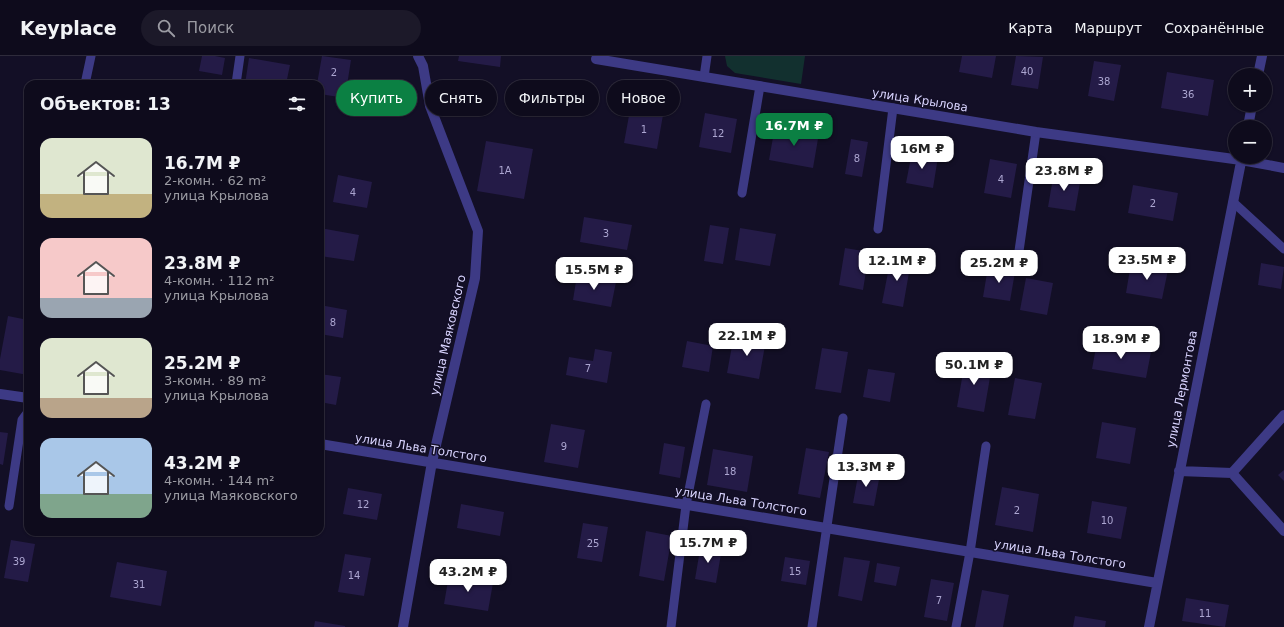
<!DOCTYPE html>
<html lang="ru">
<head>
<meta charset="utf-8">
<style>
	:root { --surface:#0e0b1c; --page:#1c1929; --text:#f1f3f6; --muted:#9b9ba3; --line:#2e2b3b; --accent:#0b8043 }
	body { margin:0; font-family:"DejaVu Sans",sans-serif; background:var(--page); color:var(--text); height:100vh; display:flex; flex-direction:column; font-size:15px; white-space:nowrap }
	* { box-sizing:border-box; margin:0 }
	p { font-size:13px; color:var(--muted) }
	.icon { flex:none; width:22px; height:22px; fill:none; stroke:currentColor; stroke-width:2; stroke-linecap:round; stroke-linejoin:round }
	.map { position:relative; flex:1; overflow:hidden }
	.sheet { position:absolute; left:24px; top:24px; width:300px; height:456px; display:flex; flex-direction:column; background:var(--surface); border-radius:12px; box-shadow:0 1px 3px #0004,0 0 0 1px var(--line) }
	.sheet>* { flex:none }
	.guide { position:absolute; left:336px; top:24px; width:380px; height:36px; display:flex; gap:8px }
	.tools { position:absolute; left:1228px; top:12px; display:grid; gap:8px }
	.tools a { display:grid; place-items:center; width:44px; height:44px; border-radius:50%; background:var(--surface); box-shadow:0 1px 3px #0004,0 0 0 1px var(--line); font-size:20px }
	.price { position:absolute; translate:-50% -34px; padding:0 9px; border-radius:8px; background:#fff; color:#222; font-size:13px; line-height:26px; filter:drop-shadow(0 1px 2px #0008) }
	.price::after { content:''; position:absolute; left:50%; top:24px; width:12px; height:9px; margin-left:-6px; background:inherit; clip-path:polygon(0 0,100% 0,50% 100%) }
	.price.selected { background:var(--accent); color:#fff }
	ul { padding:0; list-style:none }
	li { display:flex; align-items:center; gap:12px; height:100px; padding:0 16px }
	li span { display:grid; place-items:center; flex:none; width:112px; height:80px; border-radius:12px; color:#555 }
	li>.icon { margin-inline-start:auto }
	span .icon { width:48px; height:48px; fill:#fffc; stroke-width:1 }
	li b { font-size:17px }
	h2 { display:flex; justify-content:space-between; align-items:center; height:48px; padding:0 16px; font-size:17px }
	.chip { padding:0 14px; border-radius:18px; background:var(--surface); box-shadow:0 1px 3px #0004,0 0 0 1px var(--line); font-size:14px; line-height:36px }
	.chip.selected { background:var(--accent); color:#fff }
	header { display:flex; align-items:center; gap:24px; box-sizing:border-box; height:56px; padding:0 20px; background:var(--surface); border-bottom:1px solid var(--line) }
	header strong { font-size:19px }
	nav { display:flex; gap:22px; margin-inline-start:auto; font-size:14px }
	.search { width:280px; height:36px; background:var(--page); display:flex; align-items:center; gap:10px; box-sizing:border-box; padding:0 14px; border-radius:22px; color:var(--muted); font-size:15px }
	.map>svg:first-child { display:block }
	.green { fill:#12302f }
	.building { fill:#241b47 }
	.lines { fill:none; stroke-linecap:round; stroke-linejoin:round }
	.service { stroke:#3d3a85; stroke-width:9 }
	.minor { stroke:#3d3a85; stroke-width:10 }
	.labels { text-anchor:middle; stroke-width:3; stroke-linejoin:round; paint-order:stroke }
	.number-label { font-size:10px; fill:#aca6d1 }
	.street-label { font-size:12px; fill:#d9d4ff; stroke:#130f26 }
</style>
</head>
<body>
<header>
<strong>Keyplace</strong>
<div class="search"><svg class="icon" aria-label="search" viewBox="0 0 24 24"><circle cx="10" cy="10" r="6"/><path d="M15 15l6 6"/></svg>Поиск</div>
<nav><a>Карта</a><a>Маршрут</a><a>Сохранённые</a></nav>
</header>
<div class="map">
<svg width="1284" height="571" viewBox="0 0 1284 571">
	<rect width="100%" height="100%" fill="#130f26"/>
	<!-- green -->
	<path class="green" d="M 725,0 L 805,0 L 801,28 L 735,17 L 727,10 Z"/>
	<!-- building -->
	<path class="building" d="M 202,0 L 215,0 L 225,2 L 222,19 L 199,15 Z
		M 322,0 L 351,4 L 345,42 L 320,38 L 320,28 L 317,28 Z
		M 459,0 L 501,0 L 500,11 L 458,5 Z
		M 962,0 L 996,0 L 992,22 L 959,16 Z
		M 1016,0 L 1043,1 L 1038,33 L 1011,29 Z
		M 249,2 L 290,9 L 286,28 L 245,28 Z
		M 1094,5 L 1121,9 L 1114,45 L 1088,40 Z
		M 1167,16 L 1214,24 L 1208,60 L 1161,52 Z
		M 630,54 L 663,59 L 657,93 L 624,87 Z
		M 705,57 L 737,63 L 731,97 L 699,91 Z
		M 775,70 L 819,77 L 813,112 L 769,104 Z
		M 851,83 L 868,86 L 862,121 L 845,118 Z
		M 486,85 L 533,93 L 524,143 L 477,135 Z
		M 912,96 L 938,101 L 933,132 L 906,127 Z
		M 990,103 L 1017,108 L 1011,142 L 984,137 Z
		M 1054,116 L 1081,121 L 1075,155 L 1048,151 Z
		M 338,119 L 372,126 L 367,152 L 333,146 Z
		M 1133,129 L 1178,137 L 1173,165 L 1128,157 Z
		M 584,161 L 632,169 L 627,194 L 580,186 Z
		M 710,169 L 729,172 L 723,208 L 704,205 Z
		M 320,172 L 359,179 L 354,205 L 320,200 Z
		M 740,172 L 776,178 L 770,210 L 735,204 Z
		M 845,192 L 869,196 L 863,234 L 839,229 Z
		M 891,201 L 911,205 L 903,251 L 882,247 Z
		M 1131,207 L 1168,214 L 1162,243 L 1126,237 Z
		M 1261,207 L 1284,211 L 1281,233 L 1258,229 Z
		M 988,211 L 1015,216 L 1010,245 L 983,241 Z
		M 577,219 L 616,226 L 611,251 L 573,244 Z
		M 1026,222 L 1053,227 L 1047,259 L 1020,254 Z
		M 320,249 L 347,254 L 343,282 L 320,278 Z
		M 8,260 L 28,264 L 28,319 L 0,314 L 0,303 Z
		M 734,279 L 766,284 L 759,323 L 727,317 Z
		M 687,285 L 713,290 L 709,316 L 682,311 Z
		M 1097,286 L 1151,296 L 1146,322 L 1092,313 Z
		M 822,292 L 848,296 L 841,337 L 815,333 Z
		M 595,293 L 612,296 L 607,327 L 566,319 L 569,301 L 593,305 Z
		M 965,305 L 992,310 L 984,356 L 957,351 Z
		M 868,313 L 895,317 L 890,346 L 863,341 Z
		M 320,318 L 341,321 L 336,349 L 320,346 Z
		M 1015,322 L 1042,327 L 1035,363 L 1008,359 Z
		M 1102,366 L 1136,372 L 1130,408 L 1096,402 Z
		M 551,368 L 585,374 L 578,412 L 544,406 Z
		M 0,376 L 8,377 L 3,409 L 0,408 Z
		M 664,387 L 685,391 L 680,422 L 659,418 Z
		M 806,392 L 829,396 L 820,442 L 798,438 Z
		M 27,393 L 28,393 L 28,416 L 23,415 Z
		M 713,393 L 753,400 L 747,436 L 707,429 Z
		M 859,414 L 880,418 L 874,450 L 853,447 Z
		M 1284,414 L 1284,425 L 1278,419 Z
		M 1002,431 L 1039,438 L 1033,476 L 995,469 Z
		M 348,432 L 382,438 L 377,464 L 343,458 Z
		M 1092,445 L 1127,451 L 1121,483 L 1087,477 Z
		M 461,448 L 504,456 L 500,480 L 457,472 Z
		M 583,467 L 608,471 L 602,506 L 577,502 Z
		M 646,475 L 672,480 L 664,525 L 639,520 Z
		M 11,484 L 35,488 L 28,526 L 4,522 Z
		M 701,488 L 722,492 L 716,527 L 695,523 Z
		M 345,498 L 371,502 L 364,540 L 338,536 Z
		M 785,501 L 810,505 L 806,529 L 781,525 Z
		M 844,501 L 870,505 L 862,545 L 838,540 Z
		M 117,506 L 167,515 L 161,550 L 110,541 Z
		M 877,507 L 900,511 L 896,530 L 874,526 Z
		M 449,519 L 493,527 L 488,555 L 444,548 Z
		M 931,523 L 954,527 L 947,565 L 924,561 Z
		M 982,534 L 1009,539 L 1003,571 L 975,571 Z
		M 1186,542 L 1229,549 L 1225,571 L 1182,565 Z
		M 1075,560 L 1106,565 L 1105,571 L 1073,571 Z
		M 315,565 L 345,570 L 345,571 L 314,571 Z"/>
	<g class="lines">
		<!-- service -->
		<path class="service" d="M 704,21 L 707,0
			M 85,28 L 91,0
			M 236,28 L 240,0
			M 742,137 L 760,30
			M 1233,146 L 1284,193
			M 878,173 L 893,52
			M 1019,195 L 1036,76
			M 9,450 L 22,364 L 28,356
			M 671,571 L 686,449 L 706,348
			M 812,571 L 843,362
			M 956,571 L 970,496 L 986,390"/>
		<!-- minor -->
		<path class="minor" d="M 596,3 L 1036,76 L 1241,104 L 1284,112
			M 1258,19 L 1262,0
			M 1248,71 L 1252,49
			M 0,338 L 28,342
			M 320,388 L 1157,527
			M 1179,415 L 1232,417 L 1284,475
			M 1232,417 L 1284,359
			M 403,571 L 432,406 L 475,222 L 478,175 L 430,50 L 423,10 L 418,0
			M 1149,571 L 1242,101"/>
	</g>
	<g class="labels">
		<!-- number labels -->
		<g class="number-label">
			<text x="1027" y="19">40</text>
			<text x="334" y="20">2</text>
			<text x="1104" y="29">38</text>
			<text x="1188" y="42">36</text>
			<text x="644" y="77">1</text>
			<text x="718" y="81">12</text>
			<text x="857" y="106">8</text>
			<text x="505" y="118">1А</text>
			<text x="1001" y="127">4</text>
			<text x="353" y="140">4</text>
			<text x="1153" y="151">2</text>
			<text x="606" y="181">3</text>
			<text x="333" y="270">8</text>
			<text x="588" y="316">7</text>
			<text x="564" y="394">9</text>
			<text x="730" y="419">18</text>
			<text x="363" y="452">12</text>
			<text x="1017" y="458">2</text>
			<text x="1107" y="468">10</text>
			<text x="593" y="491">25</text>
			<text x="19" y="509">39</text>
			<text x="795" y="519">15</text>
			<text x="354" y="523">14</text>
			<text x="139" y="532">31</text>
			<text x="939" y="548">7</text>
			<text x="1205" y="561">11</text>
		</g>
		<!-- street labels -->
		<g class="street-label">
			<text transform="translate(920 44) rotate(9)" y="4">улица Крылова</text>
			<text transform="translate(448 279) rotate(-77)" y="4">улица Маяковского</text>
			<text transform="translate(1182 333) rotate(-79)" y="4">улица Лермонтова</text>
			<text transform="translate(421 392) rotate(9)" y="4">улица Льва Толстого</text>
			<text transform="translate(741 445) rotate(9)" y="4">улица Льва Толстого</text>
			<text transform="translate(1060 498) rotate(9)" y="4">улица Льва Толстого</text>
		</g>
	</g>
</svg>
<div class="tools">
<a>+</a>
<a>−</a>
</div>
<b class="price selected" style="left:794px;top:91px">16.7M ₽</b>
<b class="price" style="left:922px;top:114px">16M ₽</b>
<b class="price" style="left:1064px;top:136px">23.8M ₽</b>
<b class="price" style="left:1147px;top:225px">23.5M ₽</b>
<b class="price" style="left:897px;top:226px">12.1M ₽</b>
<b class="price" style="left:999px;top:228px">25.2M ₽</b>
<b class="price" style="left:594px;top:235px">15.5M ₽</b>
<b class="price" style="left:747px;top:301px">22.1M ₽</b>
<b class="price" style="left:1121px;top:304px">18.9M ₽</b>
<b class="price" style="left:974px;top:330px">50.1M ₽</b>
<b class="price" style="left:866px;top:432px">13.3M ₽</b>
<b class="price" style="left:708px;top:508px">15.7M ₽</b>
<b class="price" style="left:468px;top:537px">43.2M ₽</b>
<div class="guide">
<a class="chip selected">Купить</a>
<a class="chip">Снять</a>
<a class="chip">Фильтры</a>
<a class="chip">Новое</a>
</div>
<section class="sheet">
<h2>Объектов: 13<svg class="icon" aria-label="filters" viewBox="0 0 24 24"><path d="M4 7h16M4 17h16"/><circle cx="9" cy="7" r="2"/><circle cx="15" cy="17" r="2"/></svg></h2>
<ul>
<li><span style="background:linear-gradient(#dfe7d0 70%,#c2b280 0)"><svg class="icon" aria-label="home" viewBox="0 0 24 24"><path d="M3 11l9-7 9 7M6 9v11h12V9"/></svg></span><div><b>16.7M ₽</b><p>2-комн. · 62 m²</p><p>улица Крылова</p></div></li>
<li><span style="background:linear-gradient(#f6c9c9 75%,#9aa5b1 0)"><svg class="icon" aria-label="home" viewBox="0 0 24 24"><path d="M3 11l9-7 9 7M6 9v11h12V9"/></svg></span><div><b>23.8M ₽</b><p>4-комн. · 112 m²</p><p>улица Крылова</p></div></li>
<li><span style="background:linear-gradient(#dfe7d0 75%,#b9a48a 0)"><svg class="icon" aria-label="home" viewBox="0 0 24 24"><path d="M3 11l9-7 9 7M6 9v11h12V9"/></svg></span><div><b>25.2M ₽</b><p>3-комн. · 89 m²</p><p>улица Крылова</p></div></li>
<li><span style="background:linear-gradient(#a9c7e8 70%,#7fa58c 0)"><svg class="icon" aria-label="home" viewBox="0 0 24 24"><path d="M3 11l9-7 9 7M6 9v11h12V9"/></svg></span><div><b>43.2M ₽</b><p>4-комн. · 144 m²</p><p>улица Маяковского</p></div></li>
</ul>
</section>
</div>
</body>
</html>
